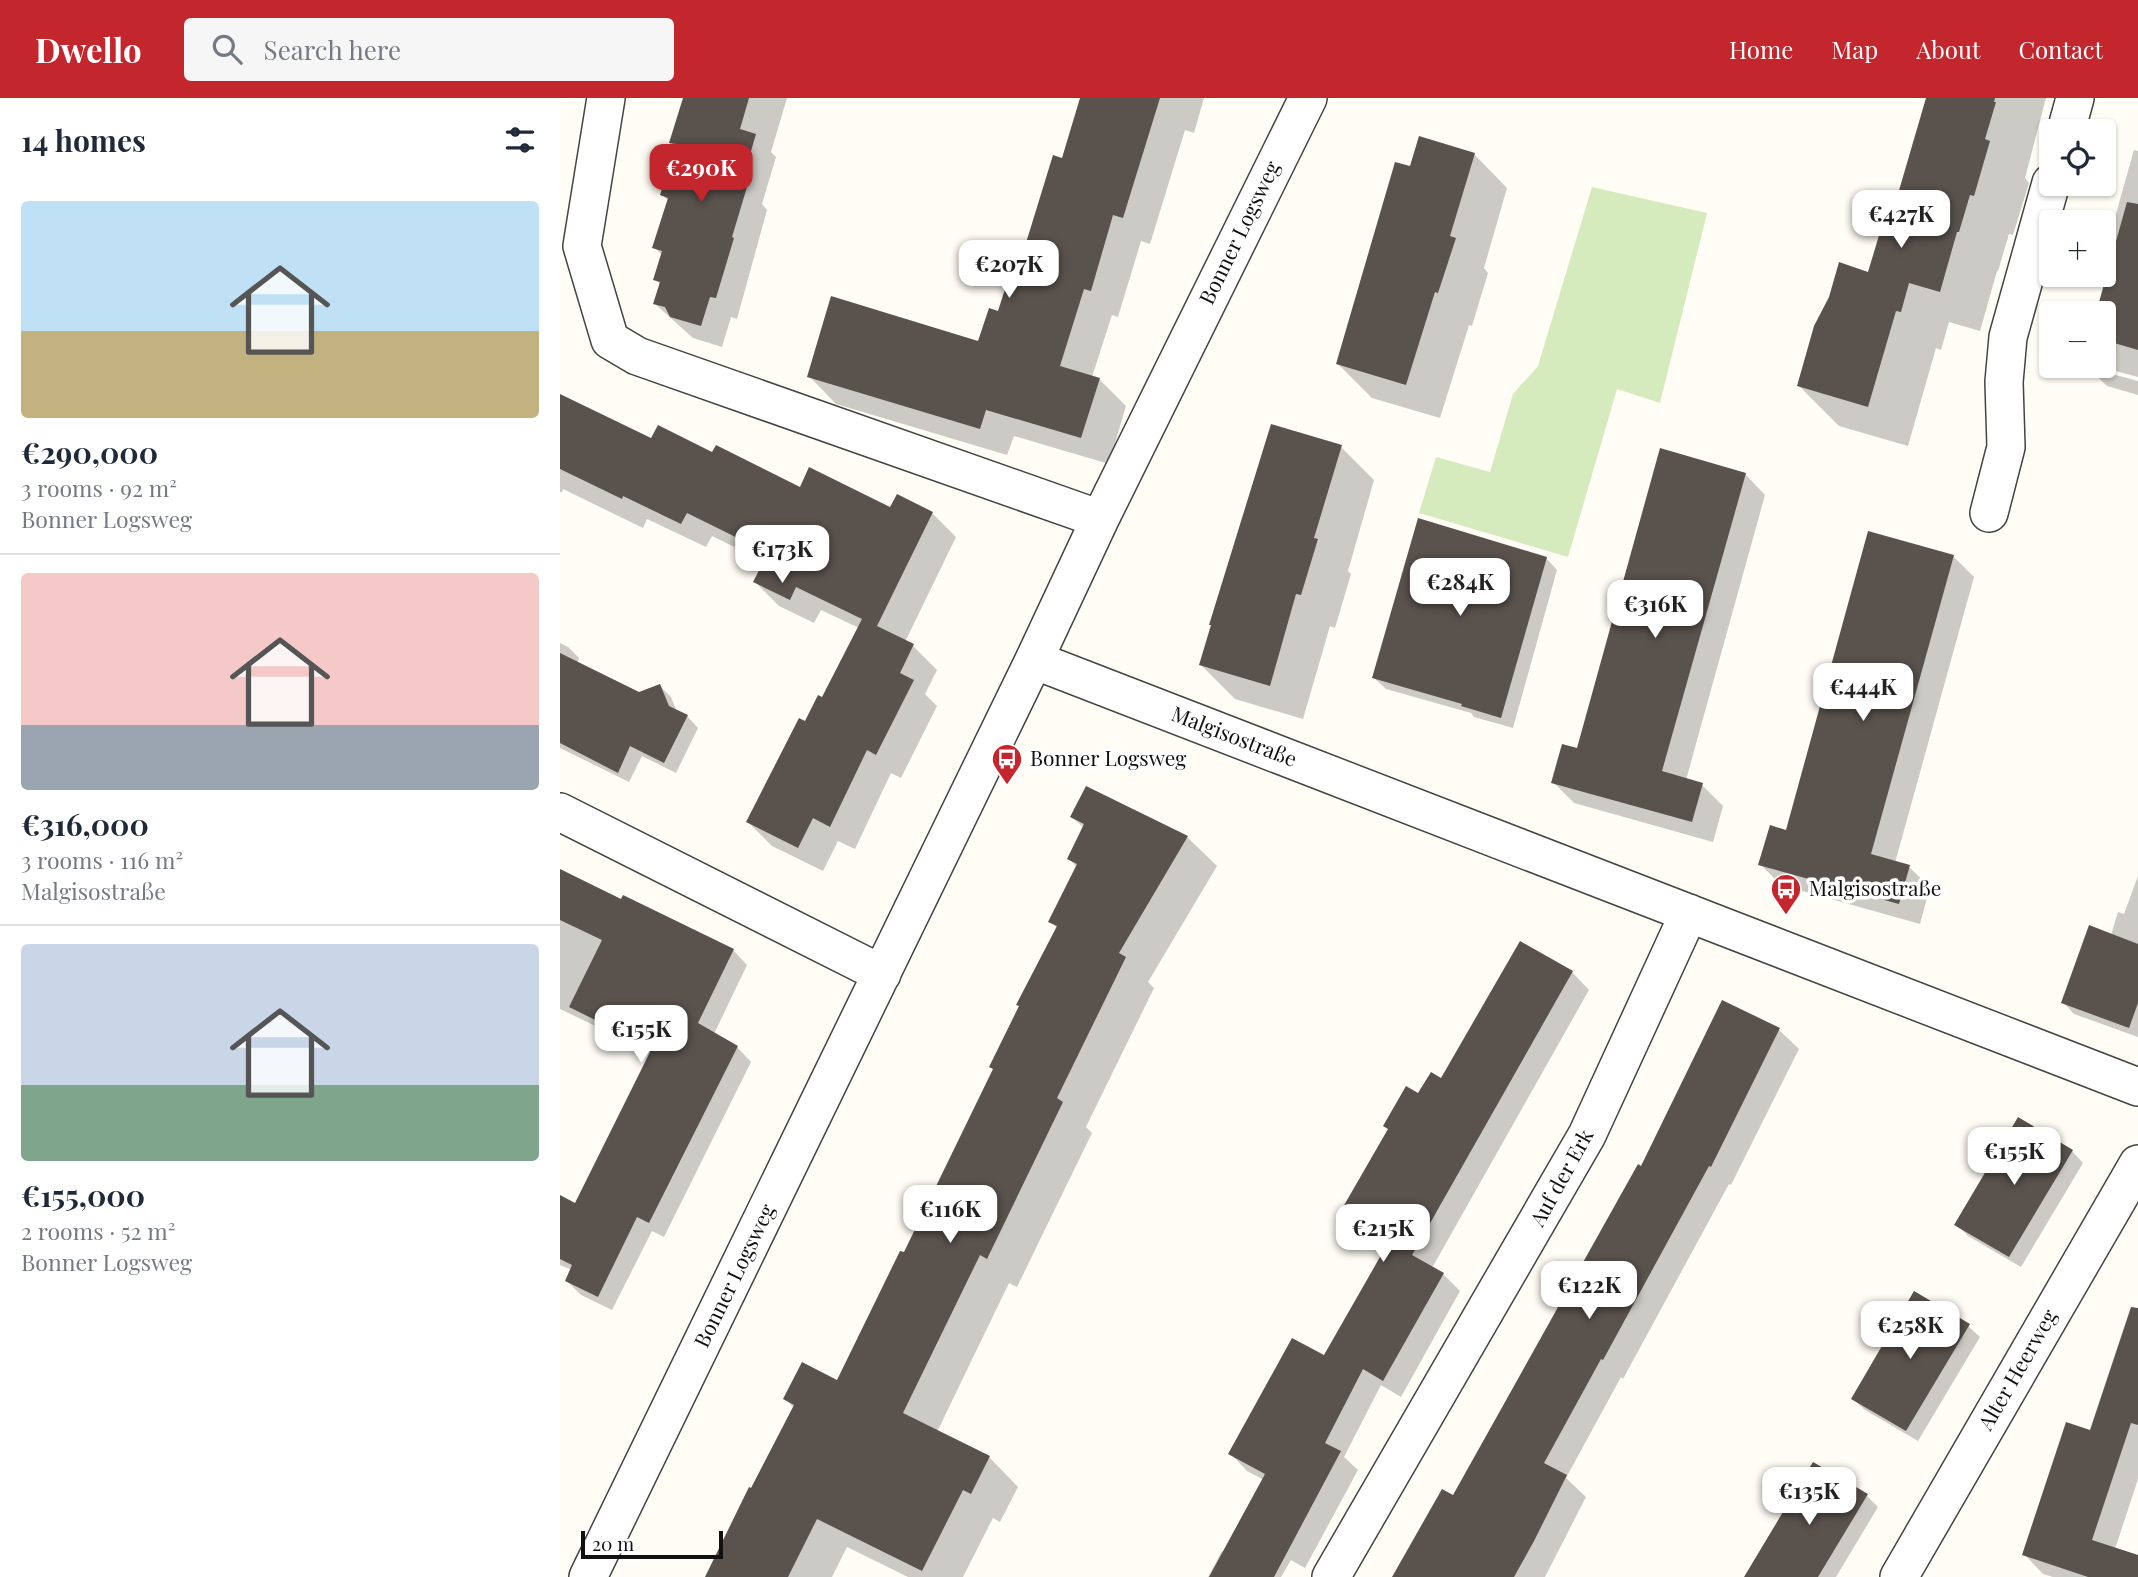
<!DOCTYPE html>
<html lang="en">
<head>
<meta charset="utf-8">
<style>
	:root { --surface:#fff; --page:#f6f6f7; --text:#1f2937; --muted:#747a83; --line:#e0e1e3; --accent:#c4262e }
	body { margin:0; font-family:"Playfair Display",serif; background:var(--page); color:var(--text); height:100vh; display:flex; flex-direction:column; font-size:26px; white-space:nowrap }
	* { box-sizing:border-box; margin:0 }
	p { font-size:23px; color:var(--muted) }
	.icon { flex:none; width:38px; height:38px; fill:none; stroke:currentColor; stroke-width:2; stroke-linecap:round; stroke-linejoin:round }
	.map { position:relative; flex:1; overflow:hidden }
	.details { display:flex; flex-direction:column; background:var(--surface); width:560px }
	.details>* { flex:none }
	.fabs { position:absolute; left:1479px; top:21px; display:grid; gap:14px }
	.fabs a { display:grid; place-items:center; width:77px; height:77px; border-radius:7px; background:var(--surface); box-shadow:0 2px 5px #0004; font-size:35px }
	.scale { position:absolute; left:21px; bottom:18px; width:142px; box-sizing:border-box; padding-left:7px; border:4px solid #111; border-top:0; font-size:19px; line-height:24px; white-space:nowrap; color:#111; -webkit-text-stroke:5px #fff; paint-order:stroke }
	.price { position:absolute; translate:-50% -60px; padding:0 16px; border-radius:14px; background:#fff; color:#222; font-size:23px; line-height:46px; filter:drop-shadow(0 2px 4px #0008) }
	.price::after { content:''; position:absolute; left:50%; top:42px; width:21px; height:16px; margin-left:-10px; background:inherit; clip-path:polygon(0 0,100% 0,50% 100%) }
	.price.on { background:var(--accent); color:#fff }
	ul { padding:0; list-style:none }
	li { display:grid; align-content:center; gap:14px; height:371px; padding:0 21px }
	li+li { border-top:2px solid var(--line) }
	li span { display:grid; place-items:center; height:217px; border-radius:7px; color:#555 }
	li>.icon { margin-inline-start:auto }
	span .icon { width:126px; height:126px; fill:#fffc; stroke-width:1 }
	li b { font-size:30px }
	h2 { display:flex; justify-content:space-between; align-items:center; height:84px; padding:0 21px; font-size:30px }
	header { display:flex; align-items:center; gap:42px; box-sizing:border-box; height:98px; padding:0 35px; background:var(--accent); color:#fff }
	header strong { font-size:33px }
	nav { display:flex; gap:38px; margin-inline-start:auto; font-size:24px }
	.search { width:490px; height:63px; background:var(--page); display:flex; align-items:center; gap:18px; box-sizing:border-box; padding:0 24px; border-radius:7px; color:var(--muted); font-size:26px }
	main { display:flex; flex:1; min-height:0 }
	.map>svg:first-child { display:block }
	.green { fill:#d5ebbd }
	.shadow { fill:#0003 }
	.building { fill:#5a524d }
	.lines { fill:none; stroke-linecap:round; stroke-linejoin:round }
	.minor-casing { stroke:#444; stroke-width:40 }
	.minor { stroke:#fff; stroke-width:37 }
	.labels { text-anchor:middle; stroke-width:7; stroke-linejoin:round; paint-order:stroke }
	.street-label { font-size:21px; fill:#111; stroke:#fff }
	.poi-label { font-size:21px; fill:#111; stroke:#fff; text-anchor:start }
</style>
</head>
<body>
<header>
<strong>Dwello</strong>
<div class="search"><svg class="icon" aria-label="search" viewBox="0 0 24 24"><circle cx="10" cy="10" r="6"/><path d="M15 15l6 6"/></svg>Search here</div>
<nav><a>Home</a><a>Map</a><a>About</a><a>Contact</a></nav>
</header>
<main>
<section class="details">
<h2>14 homes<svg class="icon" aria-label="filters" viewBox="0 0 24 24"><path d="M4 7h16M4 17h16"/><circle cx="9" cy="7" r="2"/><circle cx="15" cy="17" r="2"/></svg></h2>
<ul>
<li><span style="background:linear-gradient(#bfe0f5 60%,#c2b280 0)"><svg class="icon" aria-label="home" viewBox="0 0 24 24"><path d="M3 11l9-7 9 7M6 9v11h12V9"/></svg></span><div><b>€290,000</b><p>3 rooms · 92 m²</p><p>Bonner Logsweg</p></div></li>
<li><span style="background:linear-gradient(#f6c9c9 70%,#9aa5b1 0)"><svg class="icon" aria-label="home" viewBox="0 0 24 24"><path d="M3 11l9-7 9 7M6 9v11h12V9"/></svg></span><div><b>€316,000</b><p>3 rooms · 116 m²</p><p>Malgisostraße</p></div></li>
<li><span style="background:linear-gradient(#c9d6e8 65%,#7fa58c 0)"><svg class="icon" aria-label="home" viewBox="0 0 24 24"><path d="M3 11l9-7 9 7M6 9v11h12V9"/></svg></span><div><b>€155,000</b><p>2 rooms · 52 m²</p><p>Bonner Logsweg</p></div></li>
</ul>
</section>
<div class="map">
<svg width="1578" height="1479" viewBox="0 0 1578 1479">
	<rect width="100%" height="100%" fill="#fffdf5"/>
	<!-- green -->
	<path class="green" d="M 1032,89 L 1147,115 L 1100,305 L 1057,291 L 1008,459 L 859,415 L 876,359 L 930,374 L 953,296 L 978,268 Z"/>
	<!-- shadow -->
	<path class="shadow" d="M 124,0 L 227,0 L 211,54 L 216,59 L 202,106 L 207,112 L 177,221 L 171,219 L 162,249 L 133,240 L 95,206 L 101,187 L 95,181 L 103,158 L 94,149 L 109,103 L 102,97 L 117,50 L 111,45 Z
		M 522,0 L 644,0 L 634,35 L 625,32 L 590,146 L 581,143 L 558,219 L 552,217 L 532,279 L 539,281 L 566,308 L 549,366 L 454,338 L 447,357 L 276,306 L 249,278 L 419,245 L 440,215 L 459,173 L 503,62 Z
		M 1367,0 L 1486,0 L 1465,80 L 1469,85 L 1453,137 L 1449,136 L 1438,173 L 1437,173 L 1420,233 L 1389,224 L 1381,252 L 1376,250 L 1348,348 L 1279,328 L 1239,288 L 1309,176 L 1334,115 Z
		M 1574,52 L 1578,53 L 1578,279 L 1548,271 L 1548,275 L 1578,283 L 1578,297 L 1547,288 L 1526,268 L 1544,268 L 1544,215 L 1538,215 L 1548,177 L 1544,173 L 1544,158 Z
		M 914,56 L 947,90 L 924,170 L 928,175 L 912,228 L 909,227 L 880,320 L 812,300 L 778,266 L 851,71 Z
		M 0,298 L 92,342 L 153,356 L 240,391 L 331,411 L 372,415 L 396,439 L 345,544 L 353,548 L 377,572 L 365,596 L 377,608 L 341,680 L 331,675 L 295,751 L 278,743 L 263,773 L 212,748 L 188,724 L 246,625 L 263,601 L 299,530 L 261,512 L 254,525 L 219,508 L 195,484 L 205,464 L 152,438 L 146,449 L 87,421 L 83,430 L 3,391 L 2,394 L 0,394 Z
		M 781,349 L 814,382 L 788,473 L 791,476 L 775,530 L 770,528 L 743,621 L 675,601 L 641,567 Z
		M 1185,376 L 1205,397 L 1126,682 L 1142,687 L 1163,708 L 1153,744 L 1014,705 L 993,684 L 1018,652 Z
		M 1393,458 L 1414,479 L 1335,765 L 1349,769 L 1370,789 L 1360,826 L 1221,787 L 1200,766 L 1227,734 Z
		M 986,460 L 997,472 L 953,630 L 914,619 L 911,615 L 826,591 L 814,580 Z
		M 0,545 L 8,549 L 19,560 L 17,566 L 79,596 L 100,588 L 111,599 L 117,614 L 127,618 L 138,630 L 116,675 L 82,658 L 69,684 L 0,650 Z
		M 512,719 L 627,739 L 657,768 L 588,884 L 594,890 L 526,1029 L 532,1035 L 457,1189 L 449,1185 L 377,1334 L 429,1359 L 458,1389 L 440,1424 L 433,1420 L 403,1479 L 348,1479 L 287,1449 L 272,1479 L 147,1479 L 234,1310 L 225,1301 L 278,1284 L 345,1157 L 434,972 L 498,831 L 491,824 L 517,769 L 509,761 L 524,730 Z
		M 0,773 L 173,852 L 187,867 L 154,936 L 177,949 L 191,964 L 104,1139 L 92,1133 L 52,1212 L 21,1197 L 7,1183 L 12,1172 L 0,1167 L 0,1099 L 16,1107 L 92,955 L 0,911 Z
		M 1578,778 L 1578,939 L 1514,916 L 1503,904 L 1551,837 L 1558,814 L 1564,816 Z
		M 1012,874 L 1029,892 L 872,1170 L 883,1176 L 900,1193 L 841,1299 L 821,1287 L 784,1359 L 798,1372 L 745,1470 L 731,1462 L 721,1479 L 648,1479 L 662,1453 L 664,1454 L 704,1382 L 687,1373 L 670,1355 L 765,1259 L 827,1150 L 798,1133 L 781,1116 L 829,1032 L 825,1028 L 859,998 L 882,982 Z
		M 1219,932 L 1239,951 L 1171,1087 L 1169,1086 L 1063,1281 L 1061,1279 L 1006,1380 L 1026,1399 L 985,1479 L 834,1479 L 894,1400 L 1082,1070 Z
		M 1459,1021 L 1512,1053 L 1523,1065 L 1461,1169 L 1408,1138 L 1397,1127 Z
		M 1578,1213 L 1578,1381 L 1555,1451 L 1578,1459 L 1578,1479 L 1493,1479 L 1483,1476 L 1464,1456 L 1531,1334 L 1570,1237 Z
		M 1408,1228 L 1420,1239 L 1358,1343 L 1305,1312 L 1293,1301 Z
		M 1307,1398 L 1318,1409 L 1276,1479 L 1186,1479 Z"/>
	<!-- building -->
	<path class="building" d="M 123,0 L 189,0 L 180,31 L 196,36 L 181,87 L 187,89 L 172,139 L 174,140 L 156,200 L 150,199 L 141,228 L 110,219 L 105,209 L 93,206 L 100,184 L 93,182 L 102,153 L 92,150 L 108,100 L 100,97 L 116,46 L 109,45 Z
		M 520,0 L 600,0 L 563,120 L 553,117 L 531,193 L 524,191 L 500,268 L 540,280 L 521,340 L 426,312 L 420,331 L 247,279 L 271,198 L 418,243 L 429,210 L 438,213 L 452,169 L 458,171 L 493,57 L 502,60 Z
		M 1366,0 L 1435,0 L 1434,4 L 1436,4 L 1425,41 L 1430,43 L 1414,98 L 1410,97 L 1399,134 L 1397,134 L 1380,194 L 1349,185 L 1341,214 L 1336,213 L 1308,309 L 1237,288 L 1254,228 L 1269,199 L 1279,164 L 1308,174 L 1327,111 L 1333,113 Z
		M 859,38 L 915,55 L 890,138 L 896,140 L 878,195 L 875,194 L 846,287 L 776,266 L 835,64 L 850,68 Z
		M 1567,104 L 1578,106 L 1578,252 L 1544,242 L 1544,215 L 1536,215 Z
		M 0,296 L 91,340 L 98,327 L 152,354 L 156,347 L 240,389 L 249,369 L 330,409 L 337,396 L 373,414 L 317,528 L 354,546 L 340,575 L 354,582 L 316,657 L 307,652 L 270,729 L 253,720 L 238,750 L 186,724 L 239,620 L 245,623 L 258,597 L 262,599 L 302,521 L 236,489 L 230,502 L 193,484 L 208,455 L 127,415 L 121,426 L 63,398 L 62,401 L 0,371 Z
		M 711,326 L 782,347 L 754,440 L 758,441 L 741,497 L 736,496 L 710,588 L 639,567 L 651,527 L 649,527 Z
		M 1100,350 L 1186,375 L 1102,673 L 1143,685 L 1132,724 L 991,685 L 1002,646 L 1017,650 Z
		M 858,420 L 987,459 L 941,620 L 901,608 L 902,606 L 812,580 Z
		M 1308,433 L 1394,457 L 1311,756 L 1350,767 L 1339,806 L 1198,767 L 1210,727 L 1226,732 Z
		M 0,555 L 79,594 L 100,586 L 109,608 L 128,617 L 104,665 L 70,648 L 58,675 L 0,645 Z
		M 526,688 L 628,738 L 559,855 L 566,859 L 497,1000 L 503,1004 L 427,1161 L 420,1157 L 343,1315 L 430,1358 L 411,1396 L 403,1392 L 362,1473 L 257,1421 L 228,1479 L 145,1479 L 189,1389 L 191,1390 L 234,1307 L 223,1301 L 242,1264 L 277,1282 L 340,1153 L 344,1154 L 433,971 L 429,969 L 459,908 L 456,907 L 497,828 L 488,824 L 517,766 L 507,761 L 524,726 L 510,719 Z
		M 0,771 L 61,801 L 63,797 L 174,851 L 138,925 L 178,948 L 89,1125 L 77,1119 L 38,1199 L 5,1183 L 12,1167 L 0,1161 L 0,1097 L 15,1105 L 92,950 L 9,909 L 42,842 L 0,822 Z
		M 1529,827 L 1578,846 L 1578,905 L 1569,930 L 1501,905 Z
		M 960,843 L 1013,873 L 852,1157 L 884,1175 L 823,1283 L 803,1271 L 765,1345 L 781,1353 L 714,1479 L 649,1479 L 705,1376 L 668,1356 L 732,1240 L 764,1257 L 828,1145 L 779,1116 L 828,1031 L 823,1028 L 846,988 L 858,995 L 871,974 L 881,980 Z
		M 1162,902 L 1220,930 L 1151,1069 L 1149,1068 L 1043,1262 L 1041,1261 L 984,1365 L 1007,1377 L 974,1443 L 954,1479 L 832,1479 L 882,1391 L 893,1397 L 1078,1066 L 1081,1068 Z
		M 1458,1019 L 1513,1052 L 1449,1159 L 1394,1127 Z
		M 1354,1193 L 1410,1226 L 1346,1333 L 1291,1301 Z
		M 1571,1209 L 1578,1210 L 1578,1327 L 1571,1325 L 1532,1442 L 1578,1457 L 1578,1479 L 1528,1479 L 1462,1457 L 1506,1324 L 1530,1332 Z
		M 1253,1364 L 1308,1396 L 1258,1479 L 1184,1479 Z"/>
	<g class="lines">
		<!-- minor casing -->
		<g class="minor-casing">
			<path id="minor" d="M 46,0 L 22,148 L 50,242 L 77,258 L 540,421
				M 1506,33 L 1515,0
				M 1429,415 L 1446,349 L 1444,284 L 1448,239 L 1491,85
				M 474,562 L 1578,989
				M 0,714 L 322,876
				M 28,1479 L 474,562 L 540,421 L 748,0
				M 771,1479 L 1027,1037 L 1129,815
				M 1339,1479 L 1578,1066"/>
		</g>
		<!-- minor -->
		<use href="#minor" class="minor"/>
	</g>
	<!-- icons -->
	<defs>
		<g id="bus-pin" transform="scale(1.575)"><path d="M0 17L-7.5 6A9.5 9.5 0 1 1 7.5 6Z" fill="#c4262e" stroke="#fff"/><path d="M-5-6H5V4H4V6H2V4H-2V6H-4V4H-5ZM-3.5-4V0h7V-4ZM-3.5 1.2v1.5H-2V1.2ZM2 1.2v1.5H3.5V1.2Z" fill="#fff"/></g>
	</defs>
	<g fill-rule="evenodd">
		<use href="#bus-pin" x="447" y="661"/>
		<use href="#bus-pin" x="1226" y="791"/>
	</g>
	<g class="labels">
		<!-- street labels -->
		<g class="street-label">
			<text transform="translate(680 135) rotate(-64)" y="7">Bonner Logsweg</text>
			<text transform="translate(674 639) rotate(21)" y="7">Malgisostraße</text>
			<text transform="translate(1002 1080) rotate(-61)" y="7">Auf der Erk</text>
			<text transform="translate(175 1178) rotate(-64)" y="7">Bonner Logsweg</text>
			<text transform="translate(1458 1272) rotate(-60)" y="7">Alter Heerweg</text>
		</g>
		<!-- poi labels -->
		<g class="poi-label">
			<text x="470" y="668">Bonner Logsweg</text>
			<text x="1249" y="798">Malgisostraße</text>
		</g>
	</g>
</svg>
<div class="fabs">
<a><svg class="icon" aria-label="locate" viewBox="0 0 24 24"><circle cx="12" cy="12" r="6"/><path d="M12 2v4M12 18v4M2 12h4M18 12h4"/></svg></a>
<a>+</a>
<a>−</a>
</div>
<div class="scale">20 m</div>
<b class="price on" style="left:141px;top:106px">€290K</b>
<b class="price" style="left:1341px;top:152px">€427K</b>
<b class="price" style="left:449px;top:202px">€207K</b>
<b class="price" style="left:222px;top:487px">€173K</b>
<b class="price" style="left:900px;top:520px">€284K</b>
<b class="price" style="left:1095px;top:542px">€316K</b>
<b class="price" style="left:1303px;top:625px">€444K</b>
<b class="price" style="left:81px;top:967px">€155K</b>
<b class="price" style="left:1454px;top:1089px">€155K</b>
<b class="price" style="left:390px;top:1147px">€116K</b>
<b class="price" style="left:823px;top:1166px">€215K</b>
<b class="price" style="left:1029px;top:1223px">€122K</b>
<b class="price" style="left:1350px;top:1263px">€258K</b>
<b class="price" style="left:1249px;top:1429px">€135K</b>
</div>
</main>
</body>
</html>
